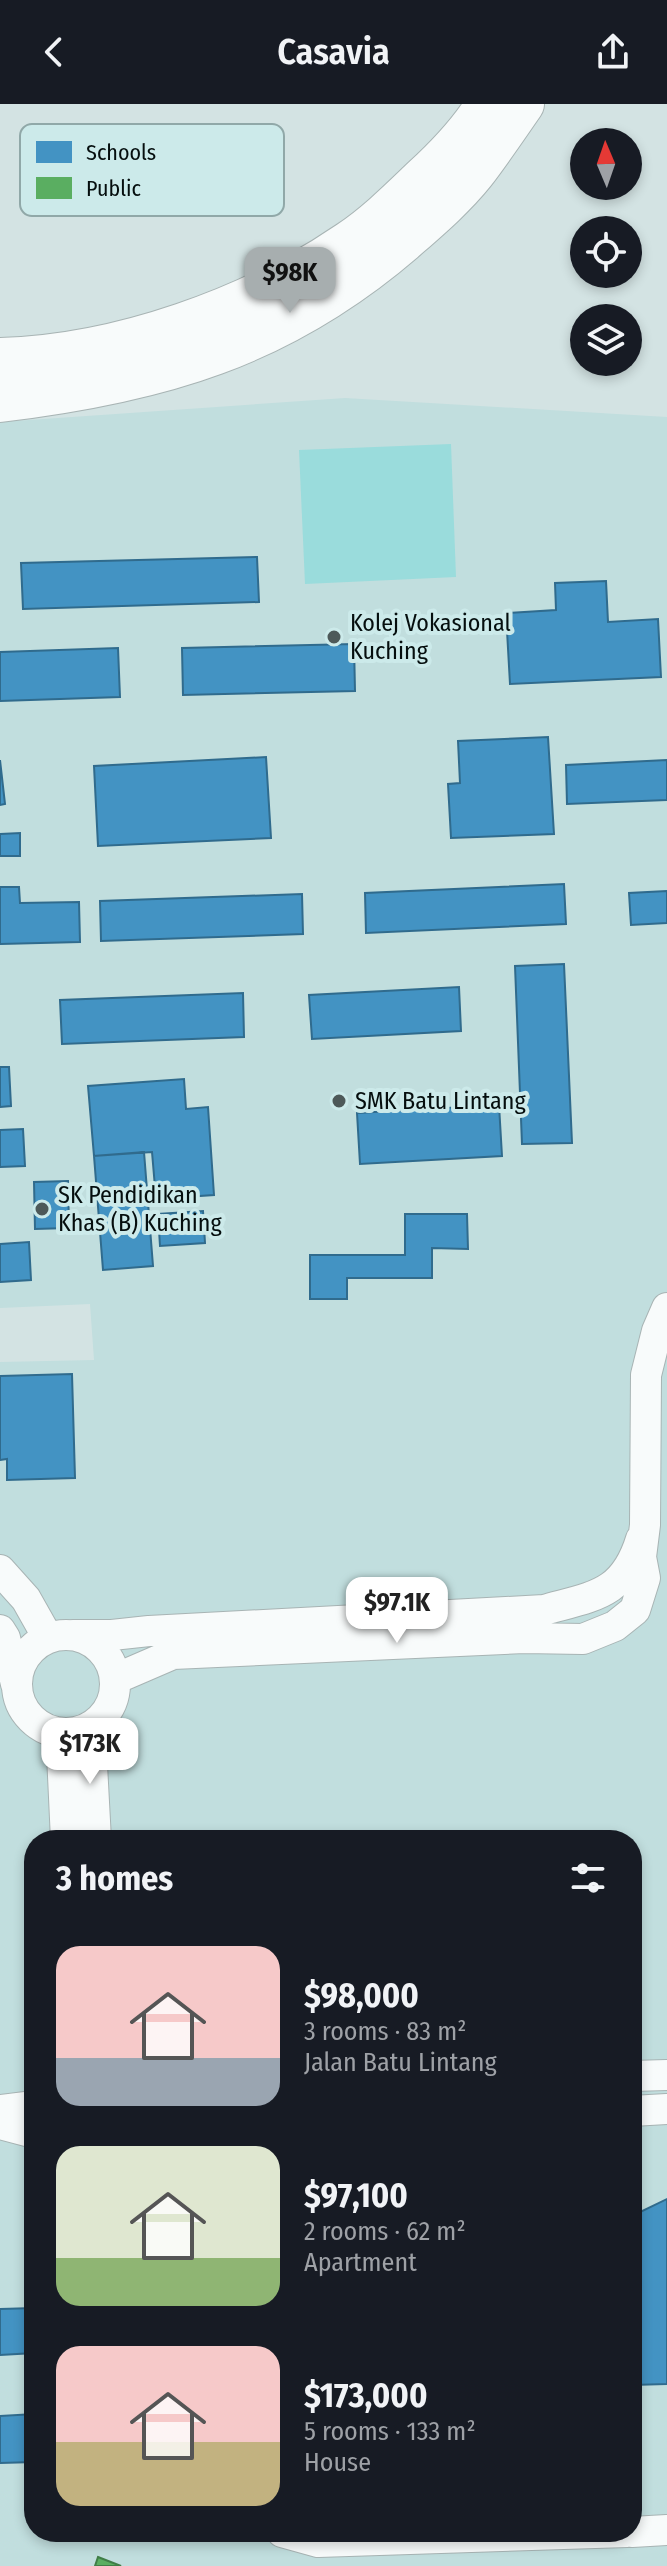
<!DOCTYPE html>
<html lang="en">
<head>
<meta charset="utf-8">
<style>
	:root { --surface:#171b24; --page:#20242c; --text:#f1f3f6; --muted:#9ea1a6; --accent:#a7aeaf }
	body { margin:0; font-family:"Fira Sans Condensed",sans-serif; background:var(--page); color:var(--text); height:100vh; display:flex; flex-direction:column; font-size:30px; white-space:nowrap }
	* { box-sizing:border-box; margin:0 }
	p { font-size:26px; color:var(--muted) }
	.icon { flex:none; width:44px; height:44px; fill:none; stroke:currentColor; stroke-width:2; stroke-linecap:round; stroke-linejoin:round }
	.map { position:relative; flex:1; overflow:hidden }
	.panel { position:absolute; left:24px; top:1726px; width:618px; height:712px; display:flex; flex-direction:column; background:var(--surface); border-radius:32px; box-shadow:0 4px 12px #0003 }
	.panel>* { flex:none }
	.needle { width:52px; rotate:358deg }
	.tools { position:absolute; left:570px; top:24px; display:grid; gap:16px }
	.tools a { display:grid; place-items:center; width:72px; height:72px; border-radius:50%; background:var(--surface); box-shadow:0 4px 12px #0003; font-size:40px }
	.price { position:absolute; translate:-50% -68px; padding:0 18px; border-radius:16px; background:#fff; color:#222; font-size:26px; line-height:52px; filter:drop-shadow(0 2px 4px #0008) }
	.price::after { content:''; position:absolute; left:50%; top:48px; width:24px; height:18px; margin-left:-12px; background:inherit; clip-path:polygon(0 0,100% 0,50% 100%) }
	.price.current { background:var(--accent); color:#111 }
	ul { padding:0; list-style:none }
	li { display:flex; align-items:center; gap:24px; height:200px; padding:0 32px }
	li span { display:grid; place-items:center; flex:none; width:224px; height:160px; border-radius:24px; color:#555 }
	li>.icon { margin-inline-start:auto }
	span .icon { width:96px; height:96px; fill:#fffc; stroke-width:1 }
	li b { font-size:34px }
	h2 { display:flex; justify-content:space-between; align-items:center; height:96px; padding:0 32px; font-size:34px }
	header { display:flex; justify-content:space-between; align-items:center; height:104px; padding:0 32px; background:var(--surface); font-size:36px; font-weight:600 }
	.map>svg:first-child { display:block }
	.built { fill:#c1dede; fill-rule:evenodd }
	.grass { fill:#9adcdc }
	.schools { fill:#4393c3; stroke:#306b8d; stroke-width:2 }
	.public { fill:#5aae61; stroke:#407e48; stroke-width:2 }
	.lines { fill:none; stroke-linecap:round; stroke-linejoin:round }
	.minor-casing { stroke:#a8b4b4; stroke-width:32 }
	.secondary-casing { stroke:#a8b4b4; stroke-width:44 }
	.minor { stroke:#f8fbfb; stroke-width:30 }
	.secondary { stroke:#f8fbfb; stroke-width:42 }
	.poi-dot { fill:#4d5959; stroke:#cceaea; stroke-width:3 }
	.labels { text-anchor:middle; stroke-width:8; stroke-linejoin:round; paint-order:stroke }
	.poi-label { font-size:24px; fill:#050e0e; stroke:#cceaea; text-anchor:start }
	.key { fill:#cceaea; stroke:#90a8a8; stroke-width:2 }
	.key-label { font-size:22px; fill:#050e0e }
</style>
</head>
<body>
<header><svg class="icon" aria-label="back" viewBox="0 0 24 24"><path d="M15 5l-7 7 7 7"/></svg>Casavia<svg class="icon" aria-label="share" viewBox="0 0 24 24"><path d="M12 15V3M7 8l5-5 5 5M5 13v7h14v-7"/></svg></header>
<div class="map">
<svg width="667" height="2462" viewBox="0 0 667 2462">
	<rect width="100%" height="100%" fill="#d3e3e3"/>
	<!-- built -->
	<path class="built" d="M 345,294 L 667,313 L 667,2462 L 0,2462 L 0,1258 L 94,1256 L 90,1200 L 0,1204 L 0,318 ZM 34,1736 L 632,1736 L 632,2428 L 34,2428 Z"/>
	<!-- grass -->
	<path class="grass" d="M 451,340 L 456,473 L 305,480 L 299,346 Z"/>
	<!-- schools -->
	<path class="schools" d="M 257,453 L 259,498 L 23,505 L 21,459 Z
		M 606,477 L 608,518 L 658,515 L 661,573 L 510,580 L 506,509 L 556,506 L 555,479 Z
		M 354,540 L 355,587 L 183,591 L 182,544 Z
		M 118,544 L 120,593 L 0,597 L 0,548 Z
		M 548,633 L 554,730 L 451,734 L 448,680 L 460,679 L 458,637 Z
		M 266,653 L 271,734 L 98,742 L 94,662 Z
		M 0,656 L 5,700 L 0,701 Z
		M 667,656 L 667,696 L 567,700 L 566,661 Z
		M 20,729 L 20,752 L 0,752 L 0,730 Z
		M 564,780 L 566,820 L 366,829 L 365,789 Z
		M 0,783 L 19,783 L 20,799 L 79,798 L 80,838 L 0,840 Z
		M 667,787 L 667,819 L 631,821 L 629,789 Z
		M 302,790 L 303,830 L 101,837 L 100,797 Z
		M 564,860 L 572,1039 L 522,1040 L 515,862 Z
		M 459,883 L 461,927 L 312,935 L 309,891 Z
		M 243,889 L 244,933 L 62,940 L 60,896 Z
		M 0,963 L 9,963 L 11,1002 L 0,1003 Z
		M 184,975 L 186,1005 L 208,1003 L 214,1091 L 156,1095 L 152,1048 L 94,1052 L 88,982 Z
		M 499,1001 L 502,1052 L 360,1060 L 357,1009 Z
		M 23,1025 L 25,1062 L 0,1063 L 0,1026 Z
		M 144,1048 L 153,1162 L 103,1166 L 94,1052 Z
		M 68,1077 L 69,1124 L 35,1125 L 34,1078 Z
		M 203,1107 L 205,1139 L 160,1142 L 158,1110 Z
		M 405,1110 L 467,1110 L 468,1145 L 432,1144 L 432,1174 L 347,1174 L 347,1195 L 310,1195 L 310,1151 L 405,1151 Z
		M 29,1138 L 31,1176 L 0,1178 L 0,1140 Z
		M 72,1270 L 75,1374 L 7,1376 L 7,1355 L 0,1356 L 0,1272 Z
		M 667,2095 L 667,2280 L 632,2281 L 632,2112 Z
		M 34,2204 L 34,2249 L 0,2251 L 0,2205 Z
		M 34,2310 L 34,2358 L 0,2359 L 0,2312 Z"/>
	<!-- public -->
	<path class="public" d="M 98,2453 L 121,2462 L 95,2462 Z"/>
	<g class="lines">
		<!-- minor casing -->
		<g class="minor-casing">
			<path id="minor" d="M 0,1466 L 26,1495 L 48,1534
				M 0,1526 L 5,1534 L 16,1580
				M17 1580a49 49 0 1 1 98 0a49 49 0 1 1-98 0Z
				M 73,1531 L 112,1531 L 149,1527 L 544,1506 C 594,1492 624,1491 641,1435
				M 115,1575 L 173,1550 L 524,1534 L 583,1535 L 615,1522 L 635,1506 L 645,1474 L 641,1453 L 645,1421 L 646,1271 L 657,1227 L 667,1204
				M 90,1623 L 96,1736
				M 61,1629 L 66,1736
				M 632,1972 L 667,1971
				M 0,2006 L 34,2002
				M 632,2007 L 667,2005
				M 0,2020 L 34,2029
				M 282,2428 L 318,2438 L 627,2428
				M 632,2428 L 667,2426"/>
		</g>
		<!-- secondary casing -->
		<g class="secondary-casing">
			<path id="secondary" d="M 0,255 C 118,252 253,204 349,138 C 376,120 400,96 423,74 C 447,52 470,28 487,0
				M 0,297 C 159,278 281,243 404,137 C 428,116 454,94 474,69 C 491,47 507,23 523,0"/>
		</g>
		<!-- minor -->
		<use href="#minor" class="minor"/>
		<!-- secondary -->
		<use href="#secondary" class="secondary"/>
	</g>
	<!-- markers -->
	<g class="poi-dot">
		<circle cx="334" cy="533" r="8"/>
		<circle cx="339" cy="997" r="8"/>
		<circle cx="42" cy="1105" r="8"/>
	</g>
	<g class="labels">
		<!-- poi labels -->
		<g class="poi-label">
			<text x="350" y="527">Kolej Vokasional<tspan x="350" dy="28">Kuching</tspan></text>
			<text x="355" y="1005">SMK Batu Lintang</text>
			<text x="58" y="1099">SK Pendidikan<tspan x="58" dy="28">Khas (B) Kuching</tspan></text>
		</g>
	</g>
	<!-- legend -->
	<rect x="20" y="20" width="264" height="92" rx="12" class="key"/>
	<rect x="36" y="37" width="36" height="22" fill="#4393c3"/>
	<rect x="36" y="73" width="36" height="22" fill="#5aae61"/>
	<g class="key-label">
		<text x="86" y="56">Schools</text>
		<text x="86" y="92">Public</text>
	</g>
</svg>
<div class="tools">
<a><svg class="needle" viewBox="-14 -14 28 28"><path d="M0-13l5 13h-10z" fill="#e53935"/><path d="M0 13l5-13h-10z" fill="#9ea1a6"/></svg></a>
<a><svg class="icon" aria-label="locate" viewBox="0 0 24 24"><circle cx="12" cy="12" r="6"/><path d="M12 2v4M12 18v4M2 12h4M18 12h4"/></svg></a>
<a><svg class="icon" aria-label="layers" viewBox="0 0 24 24"><path d="M12 4l9 5-9 5-9-5zM3 14l9 5 9-5"/></svg></a>
</div>
<b class="price current" style="left:290px;top:211px">$98K</b>
<b class="price" style="left:397px;top:1541px">$97.1K</b>
<b class="price" style="left:90px;top:1682px">$173K</b>
<section class="panel">
<h2>3 homes<svg class="icon" aria-label="filters" viewBox="0 0 24 24"><path d="M4 7h16M4 17h16"/><circle cx="9" cy="7" r="2"/><circle cx="15" cy="17" r="2"/></svg></h2>
<ul>
<li><span style="background:linear-gradient(#f6c9c9 70%,#9aa5b1 0)"><svg class="icon" aria-label="home" viewBox="0 0 24 24"><path d="M3 11l9-7 9 7M6 9v11h12V9"/></svg></span><div><b>$98,000</b><p>3 rooms · 83 m²</p><p>Jalan Batu Lintang</p></div></li>
<li><span style="background:linear-gradient(#dfe7d0 70%,#8fb573 0)"><svg class="icon" aria-label="home" viewBox="0 0 24 24"><path d="M3 11l9-7 9 7M6 9v11h12V9"/></svg></span><div><b>$97,100</b><p>2 rooms · 62 m²</p><p>Apartment</p></div></li>
<li><span style="background:linear-gradient(#f6c9c9 60%,#c2b280 0)"><svg class="icon" aria-label="home" viewBox="0 0 24 24"><path d="M3 11l9-7 9 7M6 9v11h12V9"/></svg></span><div><b>$173,000</b><p>5 rooms · 133 m²</p><p>House</p></div></li>
</ul>
</section>
</div>
</body>
</html>
